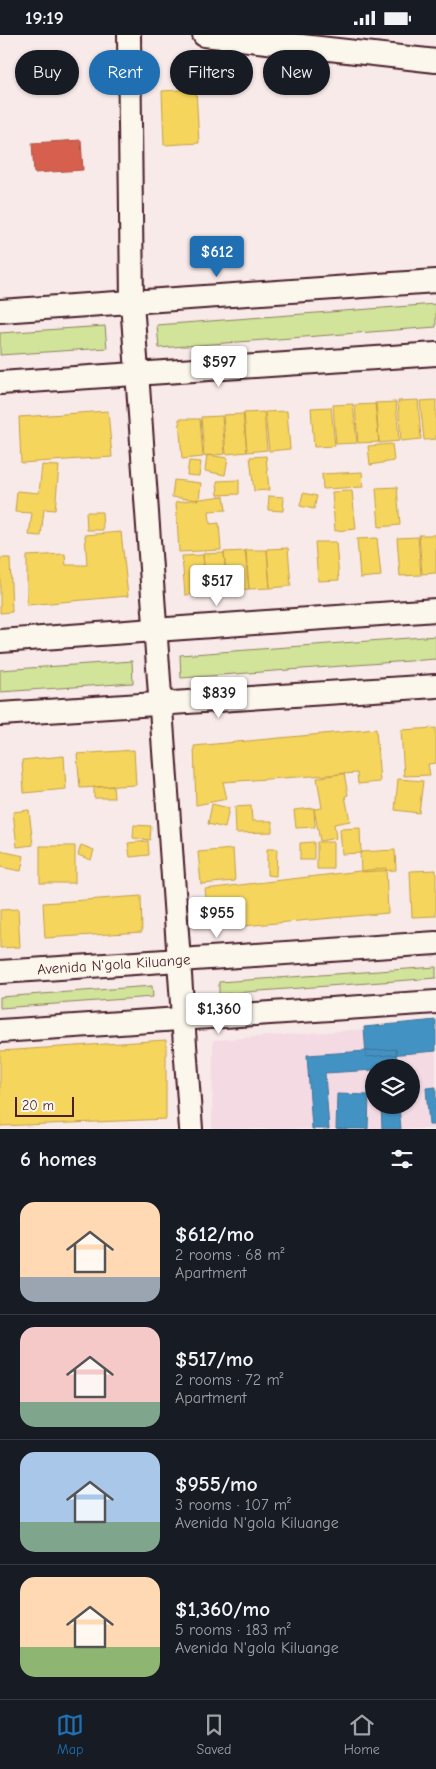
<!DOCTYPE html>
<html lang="en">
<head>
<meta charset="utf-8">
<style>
	:root { --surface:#171b24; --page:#242831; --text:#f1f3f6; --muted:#9ea1a6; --line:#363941; --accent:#1f6fb2 }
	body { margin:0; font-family:"Comic Neue",sans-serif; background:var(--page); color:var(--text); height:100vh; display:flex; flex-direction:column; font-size:19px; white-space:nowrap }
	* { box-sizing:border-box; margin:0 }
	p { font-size:16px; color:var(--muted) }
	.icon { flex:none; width:28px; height:28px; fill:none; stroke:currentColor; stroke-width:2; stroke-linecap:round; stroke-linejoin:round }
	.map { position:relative; height:1094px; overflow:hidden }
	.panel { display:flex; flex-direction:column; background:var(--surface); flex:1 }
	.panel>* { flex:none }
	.hud { position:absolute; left:15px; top:15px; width:406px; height:45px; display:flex; gap:10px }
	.buttons { position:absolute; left:365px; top:1024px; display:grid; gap:10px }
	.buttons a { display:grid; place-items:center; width:55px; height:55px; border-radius:50%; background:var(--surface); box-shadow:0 1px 4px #0004; font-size:25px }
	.scale { position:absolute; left:15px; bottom:12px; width:59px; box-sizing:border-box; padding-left:5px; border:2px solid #4a1f2b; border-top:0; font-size:14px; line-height:18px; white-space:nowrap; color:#4a1f2b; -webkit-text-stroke:4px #fbf7ec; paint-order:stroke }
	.price { position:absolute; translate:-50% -42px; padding:0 11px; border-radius:5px; background:#fff; color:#222; font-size:16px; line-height:32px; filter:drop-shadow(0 1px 2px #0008) }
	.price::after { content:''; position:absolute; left:50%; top:30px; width:15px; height:11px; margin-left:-8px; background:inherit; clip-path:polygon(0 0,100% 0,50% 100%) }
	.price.active { background:var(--accent); color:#fff }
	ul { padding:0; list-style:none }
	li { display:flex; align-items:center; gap:15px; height:125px; padding:0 20px }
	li+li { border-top:1px solid var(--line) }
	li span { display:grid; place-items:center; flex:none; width:140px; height:100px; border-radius:15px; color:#555 }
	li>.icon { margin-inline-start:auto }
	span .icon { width:60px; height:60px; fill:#fffc; stroke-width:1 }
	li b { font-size:21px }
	h2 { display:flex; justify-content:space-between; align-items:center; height:60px; padding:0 20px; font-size:21px }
	.tag { padding:0 18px; border-radius:22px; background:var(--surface); box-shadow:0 1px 4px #0004; font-size:18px; line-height:45px }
	.tag.active { background:var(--accent); color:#fff }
	.status { display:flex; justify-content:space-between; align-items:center; height:35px; padding:0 25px; background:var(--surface); direction:ltr }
	.status svg { height:14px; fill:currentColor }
	.tab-bar { display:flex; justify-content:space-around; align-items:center; height:70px; border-top:1px solid var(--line); background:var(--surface); font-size:14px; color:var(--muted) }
	.tab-bar a { display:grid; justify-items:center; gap:2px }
	.tab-bar .active { color:var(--accent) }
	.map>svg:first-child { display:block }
	.built { fill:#f4dbe3; fill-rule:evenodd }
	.green { fill:#d1e499; stroke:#8e8262 }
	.homes { fill:#f6d55c; stroke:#c29e4d }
	.shops { fill:#d6604d; stroke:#ac4c43 }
	.schools { fill:#4393c3; stroke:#457095 }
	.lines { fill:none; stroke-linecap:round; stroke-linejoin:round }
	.minor-casing { stroke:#4a1f2b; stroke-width:26 }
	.minor { stroke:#fbf7ec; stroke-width:22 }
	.labels { text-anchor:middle; stroke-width:5; stroke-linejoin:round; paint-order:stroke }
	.street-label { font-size:15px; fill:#4a1f2b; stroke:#fbf7ec }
</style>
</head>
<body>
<div class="status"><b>19:19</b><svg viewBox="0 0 49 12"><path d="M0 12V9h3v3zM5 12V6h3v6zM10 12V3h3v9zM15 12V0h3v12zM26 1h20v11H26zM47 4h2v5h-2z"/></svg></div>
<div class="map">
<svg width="436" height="1094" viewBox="0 0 436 1094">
	<rect width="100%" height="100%" fill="#f8eae8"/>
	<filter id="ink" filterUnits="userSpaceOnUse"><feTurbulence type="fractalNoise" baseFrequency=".02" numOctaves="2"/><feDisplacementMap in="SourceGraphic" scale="10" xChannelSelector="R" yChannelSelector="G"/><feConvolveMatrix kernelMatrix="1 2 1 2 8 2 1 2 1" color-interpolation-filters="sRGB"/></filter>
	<g filter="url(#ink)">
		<!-- built -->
		<path class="built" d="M 436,989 L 436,1094 L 212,1094 L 213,1005 ZM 374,1032 L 411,1032 L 411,1070 L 374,1070 Z"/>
		<!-- green -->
		<path class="green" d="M 436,269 L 436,292 L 159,313 L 157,290 Z
			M 105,291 L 107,313 L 0,320 L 0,298 Z
			M 436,601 L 436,624 L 181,643 L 180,620 Z
			M 132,626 L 133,648 L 0,657 L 0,635 Z
			M 436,932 L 436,943 L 219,959 L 219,947 Z
			M 152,951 L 153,962 L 0,973 L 0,962 Z"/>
		<!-- homes -->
		<path class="homes" d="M 196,54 L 199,108 L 164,110 L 162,56 Z
			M 418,365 L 421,404 L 401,406 L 398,366 Z
			M 436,365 L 436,404 L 424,405 L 420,366 Z
			M 396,367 L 399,406 L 379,408 L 375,368 Z
			M 353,369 L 357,408 L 336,409 L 333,370 Z
			M 376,369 L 379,407 L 358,408 L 355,370 Z
			M 331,372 L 335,411 L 314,412 L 311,373 Z
			M 108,376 L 112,422 L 21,428 L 19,382 Z
			M 287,376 L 290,414 L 269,416 L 265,377 Z
			M 264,377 L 267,415 L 247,417 L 243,378 Z
			M 244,379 L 247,417 L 226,419 L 223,380 Z
			M 222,381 L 225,419 L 204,421 L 201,382 Z
			M 179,384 L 200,384 L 203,422 L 182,424 Z
			M 392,409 L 394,426 L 370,430 L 368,411 Z
			M 207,420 L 228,423 L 225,440 L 205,436 Z
			M 266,421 L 269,455 L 254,456 L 250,422 Z
			M 189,426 L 201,427 L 199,441 L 187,440 Z
			M 42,430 L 59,431 L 55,475 L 44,474 L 41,501 L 29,500 L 32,478 L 15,477 L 17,456 L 39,458 Z
			M 362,437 L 363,452 L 323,454 L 322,439 Z
			M 174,445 L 201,448 L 199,465 L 172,462 Z
			M 239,445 L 239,459 L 218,460 L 217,446 Z
			M 397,452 L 400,490 L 379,492 L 376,453 Z
			M 352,456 L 356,494 L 335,496 L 332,457 Z
			M 303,458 L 317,461 L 314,474 L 300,471 Z
			M 224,461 L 226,475 L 209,476 L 210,489 L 219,488 L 221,515 L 179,517 L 176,467 Z
			M 269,461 L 284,462 L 283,476 L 268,475 Z
			M 86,477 L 102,477 L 103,495 L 87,495 Z
			M 121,497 L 128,561 L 27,570 L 27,521 L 65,519 L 66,530 L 87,530 L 85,500 Z
			M 419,500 L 436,500 L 436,538 L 422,539 Z
			M 418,502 L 421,540 L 400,541 L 397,503 Z
			M 377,503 L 381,541 L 360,543 L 357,504 Z
			M 315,507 L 336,507 L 339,545 L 318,546 Z
			M 288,513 L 291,551 L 270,553 L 267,514 Z
			M 245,515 L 267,515 L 270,553 L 249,554 Z
			M 246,516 L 249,554 L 228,556 L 224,517 Z
			M 224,518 L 227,556 L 206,558 L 203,519 Z
			M 203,520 L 206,558 L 185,560 L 182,521 Z
			M 0,523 L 10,523 L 12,577 L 0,578 Z
			M 436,693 L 436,728 L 428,729 L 430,740 L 404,741 L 401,695 Z
			M 376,694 L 380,747 L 358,749 L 357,738 L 223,747 L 227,764 L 196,770 L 194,711 Z
			M 134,715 L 136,750 L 80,753 L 77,719 Z
			M 64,721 L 66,754 L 24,758 L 22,725 Z
			M 344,738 L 348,760 L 345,761 L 350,786 L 334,789 L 336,803 L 320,806 L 314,774 L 322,773 L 317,743 Z
			M 398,744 L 423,746 L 419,778 L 395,775 Z
			M 113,751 L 114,763 L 94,763 L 94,752 Z
			M 212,769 L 229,773 L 225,793 L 208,789 Z
			M 251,771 L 252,786 L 272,786 L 272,797 L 236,798 L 235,772 Z
			M 314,773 L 315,792 L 296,793 L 294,775 Z
			M 29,775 L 33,810 L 17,812 L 13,777 Z
			M 134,790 L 151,791 L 150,805 L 133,803 Z
			M 360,793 L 361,818 L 342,819 L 340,794 Z
			M 148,806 L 149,820 L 130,822 L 128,808 Z
			M 314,807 L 314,825 L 300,825 L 300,808 Z
			M 317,807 L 333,807 L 333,834 L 317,834 Z
			M 81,810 L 94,815 L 91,825 L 78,820 Z
			M 40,811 L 75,811 L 75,848 L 40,848 Z
			M 233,814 L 235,846 L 201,849 L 198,817 Z
			M 267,814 L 277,814 L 276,841 L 267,840 Z
			M 395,815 L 396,835 L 361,837 L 360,817 Z
			M 0,816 L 24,821 L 21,836 L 0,832 Z
			M 386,833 L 388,878 L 210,894 L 205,854 Z
			M 436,835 L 436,881 L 412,882 L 410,836 Z
			M 141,861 L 142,897 L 45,903 L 43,868 Z
			M 18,874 L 20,912 L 0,913 L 0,875 Z
			M 166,1005 L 166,1084 L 0,1091 L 0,1016 Z"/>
		<!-- shops -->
		<path class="shops" d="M 81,105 L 83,135 L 34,138 L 32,108 Z"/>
		<!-- schools -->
		<path class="schools" d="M 436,985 L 436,1016 L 366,1022 L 364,992 Z
			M 396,1014 L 397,1032 L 374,1032 L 374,1035 L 325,1038 L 329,1094 L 312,1094 L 307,1020 Z
			M 436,1052 L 436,1090 L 429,1090 L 426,1053 Z
			M 337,1059 L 369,1060 L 368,1094 L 336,1094 Z
			M 381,1070 L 399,1070 L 401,1094 L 382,1094 Z"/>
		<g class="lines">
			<!-- minor casing -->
			<g class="minor-casing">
				<g id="minor">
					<path d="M 129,0 L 132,267 L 191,1094"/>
					<path d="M 204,0 L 436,26"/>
					<path d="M 0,276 L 436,246"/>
					<path d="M 0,348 L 436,319"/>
					<path d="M 0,606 L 436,575"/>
					<path d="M 0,679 L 436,651"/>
					<path id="s1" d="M 0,937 L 436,908"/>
					<path d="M 0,996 L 436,967"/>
				</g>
			</g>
			<!-- minor -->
			<use href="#minor" class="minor"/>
		</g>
	</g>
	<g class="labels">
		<!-- street labels -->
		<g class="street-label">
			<text dy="5" stroke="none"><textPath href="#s1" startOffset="114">Avenida N'gola Kiluange</textPath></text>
		</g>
	</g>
</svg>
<div class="buttons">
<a><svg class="icon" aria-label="layers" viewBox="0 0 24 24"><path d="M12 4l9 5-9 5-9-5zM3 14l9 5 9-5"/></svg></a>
</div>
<div class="scale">20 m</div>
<b class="price active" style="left:217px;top:243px">$612</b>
<b class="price" style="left:219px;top:353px">$597</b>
<b class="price" style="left:217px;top:572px">$517</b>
<b class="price" style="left:219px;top:684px">$839</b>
<b class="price" style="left:217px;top:904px">$955</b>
<b class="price" style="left:219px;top:1000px">$1,360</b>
<div class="hud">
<a class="tag">Buy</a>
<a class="tag active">Rent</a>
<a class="tag">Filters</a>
<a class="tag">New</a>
</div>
</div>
<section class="panel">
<h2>6 homes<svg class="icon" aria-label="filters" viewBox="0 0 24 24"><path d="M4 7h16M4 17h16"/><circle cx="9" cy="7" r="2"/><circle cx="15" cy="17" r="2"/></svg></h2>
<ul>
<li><span style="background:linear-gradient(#ffd9b3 75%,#9aa5b1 0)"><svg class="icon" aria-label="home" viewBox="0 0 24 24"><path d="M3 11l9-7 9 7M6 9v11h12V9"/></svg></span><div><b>$612/mo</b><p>2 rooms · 68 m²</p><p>Apartment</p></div></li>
<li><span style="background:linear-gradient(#f6c9c9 75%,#7fa58c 0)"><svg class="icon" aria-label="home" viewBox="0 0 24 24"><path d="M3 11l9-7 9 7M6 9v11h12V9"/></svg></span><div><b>$517/mo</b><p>2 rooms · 72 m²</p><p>Apartment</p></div></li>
<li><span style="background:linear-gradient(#a9c7e8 70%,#7fa58c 0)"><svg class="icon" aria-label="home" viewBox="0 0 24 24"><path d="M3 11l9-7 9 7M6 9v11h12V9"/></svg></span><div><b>$955/mo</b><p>3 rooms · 107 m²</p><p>Avenida N'gola Kiluange</p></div></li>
<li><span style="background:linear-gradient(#ffd9b3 70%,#8fb573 0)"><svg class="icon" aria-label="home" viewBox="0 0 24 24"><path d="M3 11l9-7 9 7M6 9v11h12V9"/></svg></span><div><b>$1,360/mo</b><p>5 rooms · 183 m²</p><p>Avenida N'gola Kiluange</p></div></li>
</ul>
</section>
<nav class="tab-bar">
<a class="active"><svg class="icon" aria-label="map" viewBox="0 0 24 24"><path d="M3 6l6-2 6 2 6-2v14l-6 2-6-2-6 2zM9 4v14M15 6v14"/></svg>Map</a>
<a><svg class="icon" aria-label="saved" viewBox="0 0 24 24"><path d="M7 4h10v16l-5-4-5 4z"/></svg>Saved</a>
<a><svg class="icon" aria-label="home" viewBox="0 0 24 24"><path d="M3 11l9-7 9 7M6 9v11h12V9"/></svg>Home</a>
</nav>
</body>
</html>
